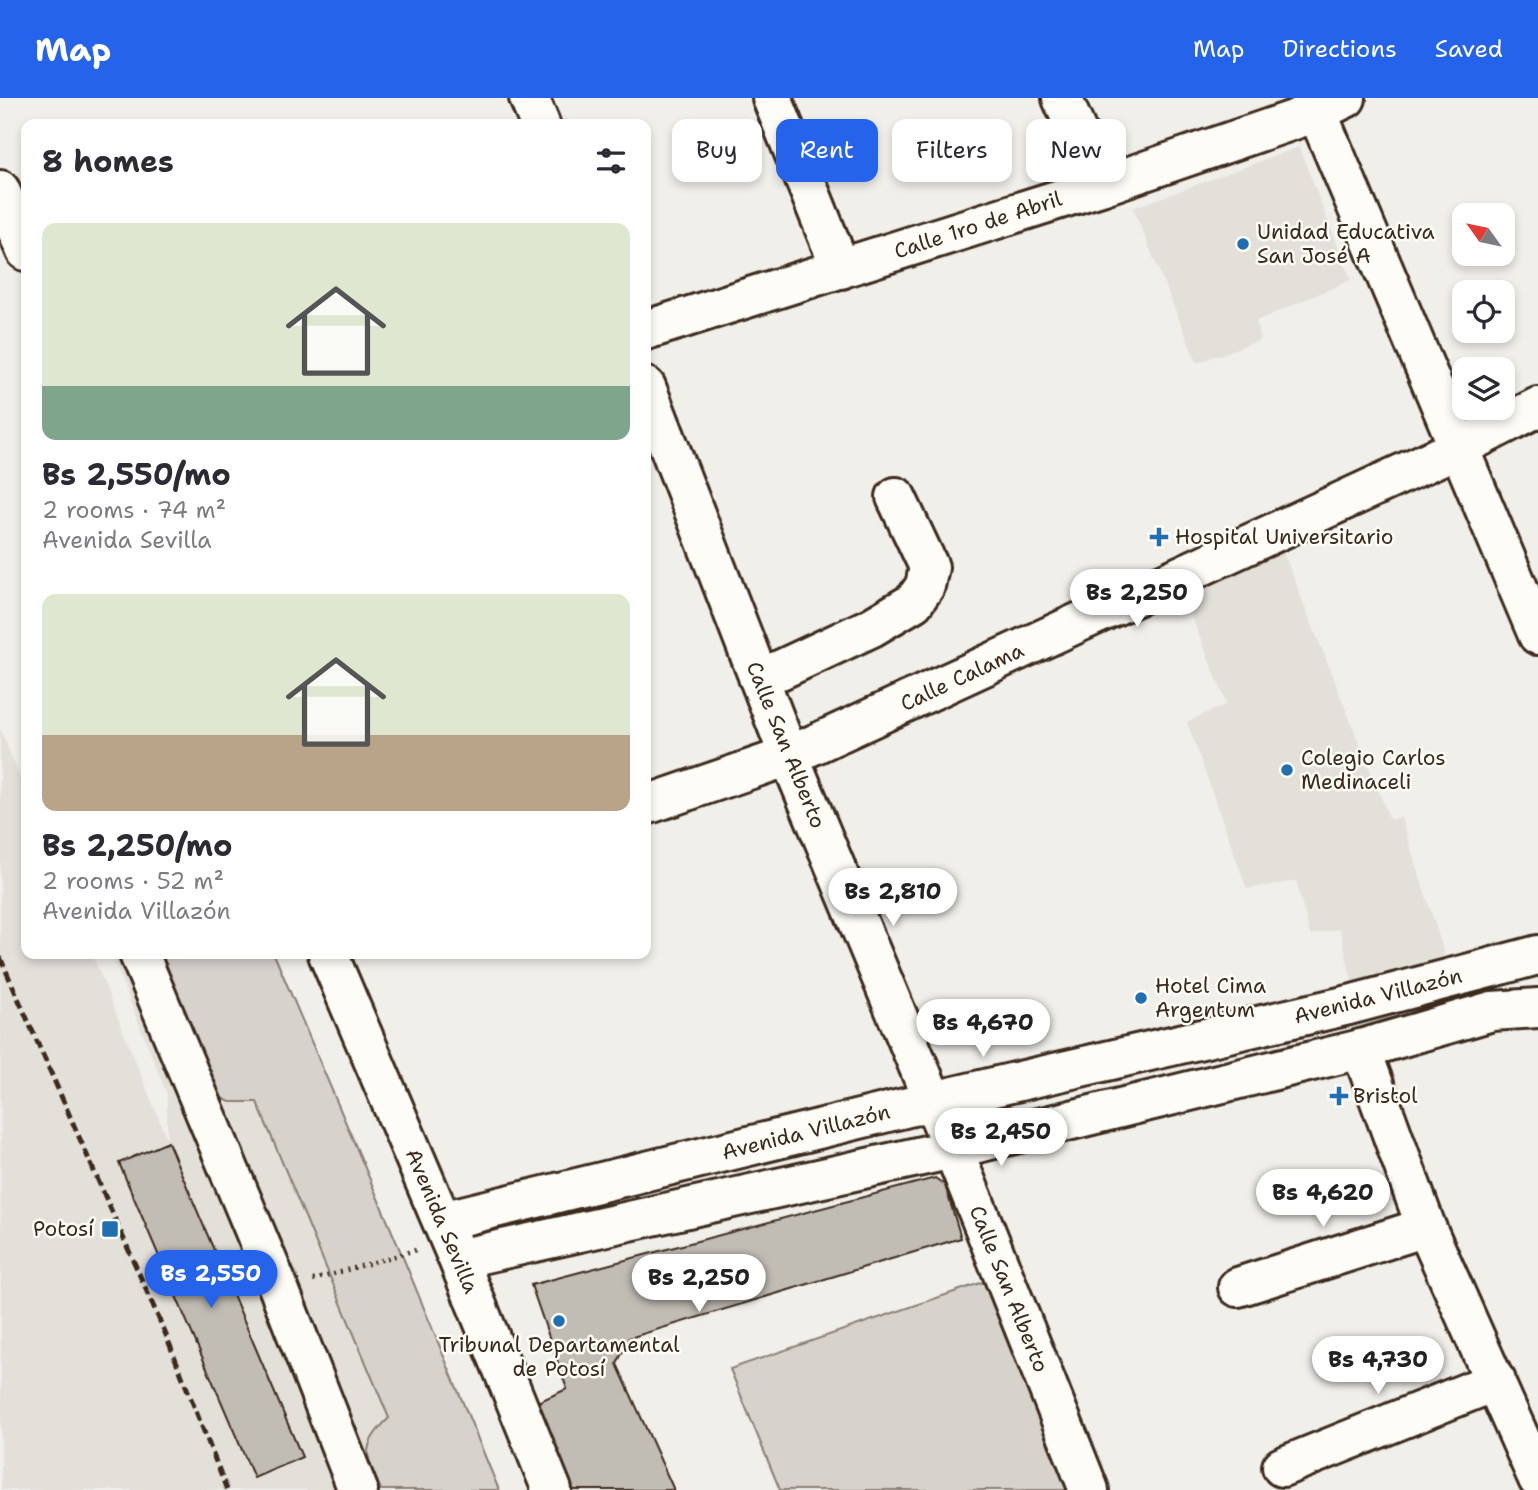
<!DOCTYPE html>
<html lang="en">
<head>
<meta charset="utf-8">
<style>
	:root { --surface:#fff; --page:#f7f7f7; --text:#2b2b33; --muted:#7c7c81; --accent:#2563eb }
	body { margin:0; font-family:"Shantell Sans",sans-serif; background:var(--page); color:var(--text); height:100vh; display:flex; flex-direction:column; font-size:26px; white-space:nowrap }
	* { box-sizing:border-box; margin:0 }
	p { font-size:23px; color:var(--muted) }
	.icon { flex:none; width:38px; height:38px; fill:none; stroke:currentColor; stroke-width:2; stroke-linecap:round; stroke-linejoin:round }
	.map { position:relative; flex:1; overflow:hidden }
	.side { position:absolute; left:21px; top:21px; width:630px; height:840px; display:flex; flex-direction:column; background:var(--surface); border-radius:14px; box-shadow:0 4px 10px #0003 }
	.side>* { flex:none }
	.guide { position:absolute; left:672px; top:21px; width:665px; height:63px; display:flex; gap:14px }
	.needle { width:46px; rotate:303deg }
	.fabs { position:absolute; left:1452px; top:105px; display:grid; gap:14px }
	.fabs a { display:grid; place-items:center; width:63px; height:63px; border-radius:14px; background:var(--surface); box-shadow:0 4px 10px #0003; font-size:35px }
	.price { position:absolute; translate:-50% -60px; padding:0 16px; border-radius:24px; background:#fff; color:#222; font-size:23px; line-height:46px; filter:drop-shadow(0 2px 4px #0008) }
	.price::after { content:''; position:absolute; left:50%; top:42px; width:21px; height:16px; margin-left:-10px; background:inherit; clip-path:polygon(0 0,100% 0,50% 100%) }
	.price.on { background:var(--accent); color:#fff }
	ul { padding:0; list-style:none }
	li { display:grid; align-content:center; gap:14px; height:371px; padding:0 21px }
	li span { display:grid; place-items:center; height:217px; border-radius:14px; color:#555 }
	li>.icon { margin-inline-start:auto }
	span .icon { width:126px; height:126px; fill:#fffc; stroke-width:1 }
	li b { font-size:30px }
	h2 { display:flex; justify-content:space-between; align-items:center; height:84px; padding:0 21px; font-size:30px }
	.chip { padding:0 24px; border-radius:14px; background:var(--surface); box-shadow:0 4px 10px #0003; font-size:24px; line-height:63px }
	.chip.on { background:var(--accent); color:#fff }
	header { display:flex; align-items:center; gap:42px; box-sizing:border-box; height:98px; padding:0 35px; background:var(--accent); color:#fff }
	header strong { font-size:33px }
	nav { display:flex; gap:38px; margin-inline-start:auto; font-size:24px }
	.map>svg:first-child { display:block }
	.built { fill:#e3e0da }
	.green { fill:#d7d2cc; stroke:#897e75; stroke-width:2 }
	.building { fill:#c1bcb4; stroke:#3b2a1e; stroke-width:2 }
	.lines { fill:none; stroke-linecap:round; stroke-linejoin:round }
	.minor-casing { stroke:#3b2a1e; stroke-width:44 }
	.major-casing { stroke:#3b2a1e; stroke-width:44 }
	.path { stroke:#3b2a1e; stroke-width:4.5; stroke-dasharray:2 5; stroke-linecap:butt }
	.minor { stroke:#fdfcf7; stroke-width:38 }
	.major { stroke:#fdfcf7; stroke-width:38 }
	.rail { stroke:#3b2a1e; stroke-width:5; stroke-dasharray:10 5; stroke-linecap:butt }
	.poi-dot { fill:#1f6fb2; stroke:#fdfcf7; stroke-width:2.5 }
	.labels { text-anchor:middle; stroke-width:5; stroke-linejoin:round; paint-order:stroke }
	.street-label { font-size:21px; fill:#3b2a1e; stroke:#fdfcf7 }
	.poi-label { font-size:21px; fill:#3b2a1e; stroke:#fdfcf7; text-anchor:start }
</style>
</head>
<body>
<header>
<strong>Map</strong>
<nav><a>Map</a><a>Directions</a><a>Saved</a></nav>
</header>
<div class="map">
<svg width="1538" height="1392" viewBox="0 0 1538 1392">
	<rect width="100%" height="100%" fill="#f1efea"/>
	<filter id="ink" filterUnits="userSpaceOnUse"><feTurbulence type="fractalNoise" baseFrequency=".0143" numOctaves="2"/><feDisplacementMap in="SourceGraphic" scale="14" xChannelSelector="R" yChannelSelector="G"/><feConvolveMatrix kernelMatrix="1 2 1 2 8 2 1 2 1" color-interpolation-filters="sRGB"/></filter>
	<g filter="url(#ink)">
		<!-- built -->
		<path class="built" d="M 1299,49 L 1351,182 L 1256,223 L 1260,242 L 1197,265 L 1133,110 Z
			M 1282,451 L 1390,722 L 1401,719 L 1447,864 L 1353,888 L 1340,831 L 1310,837 L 1296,783 L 1247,791 L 1187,624 L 1227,606 L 1183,498 Z
			M 0,630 L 26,695 L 26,856 L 92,856 L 167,1041 L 167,996 L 111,856 L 274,856 L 402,1157 L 499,1392 L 1,1392 Z"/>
		<!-- green -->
		<path class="green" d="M 153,856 L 274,856 L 402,1157 L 499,1392 L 381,1392 C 366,1357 359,1349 389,1320 L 257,1004 L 230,1004 L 214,996 Z
			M 989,1182 L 1070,1392 L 780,1392 L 730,1271 Z"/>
		<!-- building -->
		<path class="building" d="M 168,1044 L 302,1359 L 254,1380 L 119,1065 Z
			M 935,1080 L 945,1087 L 961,1140 L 629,1240 L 617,1266 L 674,1392 L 569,1392 L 531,1307 L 567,1291 L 531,1187 Z"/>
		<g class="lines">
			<!-- minor casing -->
			<g class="minor-casing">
				<path id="minor" d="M 529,0 L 540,26
					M 772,0 L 841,171
					M 1062,0 L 1101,88
					M 1311,0 L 1538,537
					M 646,232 L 1101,88 L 1317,14 L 1346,0
					M 646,289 L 789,658 L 953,1051 L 1089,1392
					M 758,579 L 780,572 L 872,529 L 914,504 L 925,488 L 929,469 L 896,399
					M 646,707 L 789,658 L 1460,349 L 1538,309
					M 139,856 L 279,1191 L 358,1392
					M 1361,951 L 1426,1129 L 1538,1381
					M 1238,1189 L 1426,1129
					M 1282,1369 L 1496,1283"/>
			</g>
			<!-- major casing -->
			<g class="major-casing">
				<path id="major" d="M 0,92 L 26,153
					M 328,856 L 458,1161 L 552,1392
					M 442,1123 L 933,1003 L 1349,907 L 1538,857
					M 458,1161 L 953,1051 L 1361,951 L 1492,913 L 1538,910"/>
			</g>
			<!-- path -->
			<path class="path" d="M 313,1182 L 419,1151"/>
			<!-- minor -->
			<use href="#minor" class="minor"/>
			<!-- major -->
			<use href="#major" class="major"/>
			<!-- rail -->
			<path class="rail" d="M 0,859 L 166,1237 L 227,1392"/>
		</g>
	</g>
	<!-- markers -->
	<g class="poi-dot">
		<circle cx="1243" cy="146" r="7"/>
		<path d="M1155.5 428.5h7v7h7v7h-7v7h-7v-7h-7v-7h7z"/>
		<circle cx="1287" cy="672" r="7"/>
		<circle cx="1141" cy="900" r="7"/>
		<path d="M1335.5 987.5h7v7h7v7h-7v7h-7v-7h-7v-7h7z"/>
		<rect x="101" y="1122" width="18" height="18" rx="3.5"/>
		<circle cx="559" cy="1223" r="7"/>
	</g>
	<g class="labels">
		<!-- street labels -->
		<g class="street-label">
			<text transform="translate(978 127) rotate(-18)" y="7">Calle 1ro de Abril</text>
			<text transform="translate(962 579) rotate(-25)" y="7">Calle Calama</text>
			<text transform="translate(786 647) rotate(68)" y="7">Calle San Alberto</text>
			<text transform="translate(1378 898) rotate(-14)" y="7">Avenida Villazón</text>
			<text transform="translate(806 1034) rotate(-14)" y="7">Avenida Villazón</text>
			<text transform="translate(442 1123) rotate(67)" y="7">Avenida Sevilla</text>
			<text transform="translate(1009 1191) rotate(68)" y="7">Calle San Alberto</text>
		</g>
		<!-- poi labels -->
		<g class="poi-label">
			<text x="1257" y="141">Unidad Educativa<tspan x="1257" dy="24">San José A</tspan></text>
			<text x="1175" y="446">Hospital Universitario</text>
			<text x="1301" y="667">Colegio Carlos<tspan x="1301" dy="24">Medinaceli</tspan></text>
			<text x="1155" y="895">Hotel Cima<tspan x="1155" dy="24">Argentum</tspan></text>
			<text x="1353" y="1005">Bristol</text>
			<text x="94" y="1138" text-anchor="end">Potosí</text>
			<text x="559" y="1254" text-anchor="middle">Tribunal Departamental<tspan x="559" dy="24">de Potosí</tspan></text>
		</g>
	</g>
</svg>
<div class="fabs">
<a><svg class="needle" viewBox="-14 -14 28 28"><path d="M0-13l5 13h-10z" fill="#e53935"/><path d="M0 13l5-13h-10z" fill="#7c7c81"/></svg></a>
<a><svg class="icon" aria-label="locate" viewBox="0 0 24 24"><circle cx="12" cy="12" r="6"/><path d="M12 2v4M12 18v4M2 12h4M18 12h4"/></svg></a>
<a><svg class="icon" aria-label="layers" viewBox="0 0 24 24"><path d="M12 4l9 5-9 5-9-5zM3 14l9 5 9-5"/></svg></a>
</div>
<b class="price" style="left:1137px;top:531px">Bs 2,250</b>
<b class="price" style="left:893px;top:830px">Bs 2,810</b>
<b class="price" style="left:983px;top:961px">Bs 4,670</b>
<b class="price" style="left:1001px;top:1070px">Bs 2,450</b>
<b class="price" style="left:1323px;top:1131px">Bs 4,620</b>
<b class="price on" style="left:211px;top:1212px">Bs 2,550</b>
<b class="price" style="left:699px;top:1216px">Bs 2,250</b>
<b class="price" style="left:1378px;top:1298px">Bs 4,730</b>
<div class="guide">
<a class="chip">Buy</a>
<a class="chip on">Rent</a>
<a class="chip">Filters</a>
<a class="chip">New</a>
</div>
<section class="side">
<h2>8 homes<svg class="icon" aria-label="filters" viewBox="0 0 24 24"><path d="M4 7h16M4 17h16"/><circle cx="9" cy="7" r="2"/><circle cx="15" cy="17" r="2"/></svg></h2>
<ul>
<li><span style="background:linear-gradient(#dfe7d0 75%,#7fa58c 0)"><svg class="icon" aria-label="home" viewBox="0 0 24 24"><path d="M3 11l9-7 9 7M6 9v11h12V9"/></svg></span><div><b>Bs 2,550/mo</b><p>2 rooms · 74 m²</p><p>Avenida Sevilla</p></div></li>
<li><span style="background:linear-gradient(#dfe7d0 65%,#b9a48a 0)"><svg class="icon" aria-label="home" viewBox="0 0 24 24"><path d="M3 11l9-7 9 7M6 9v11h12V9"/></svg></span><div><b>Bs 2,250/mo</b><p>2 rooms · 52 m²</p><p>Avenida Villazón</p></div></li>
</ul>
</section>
</div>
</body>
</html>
